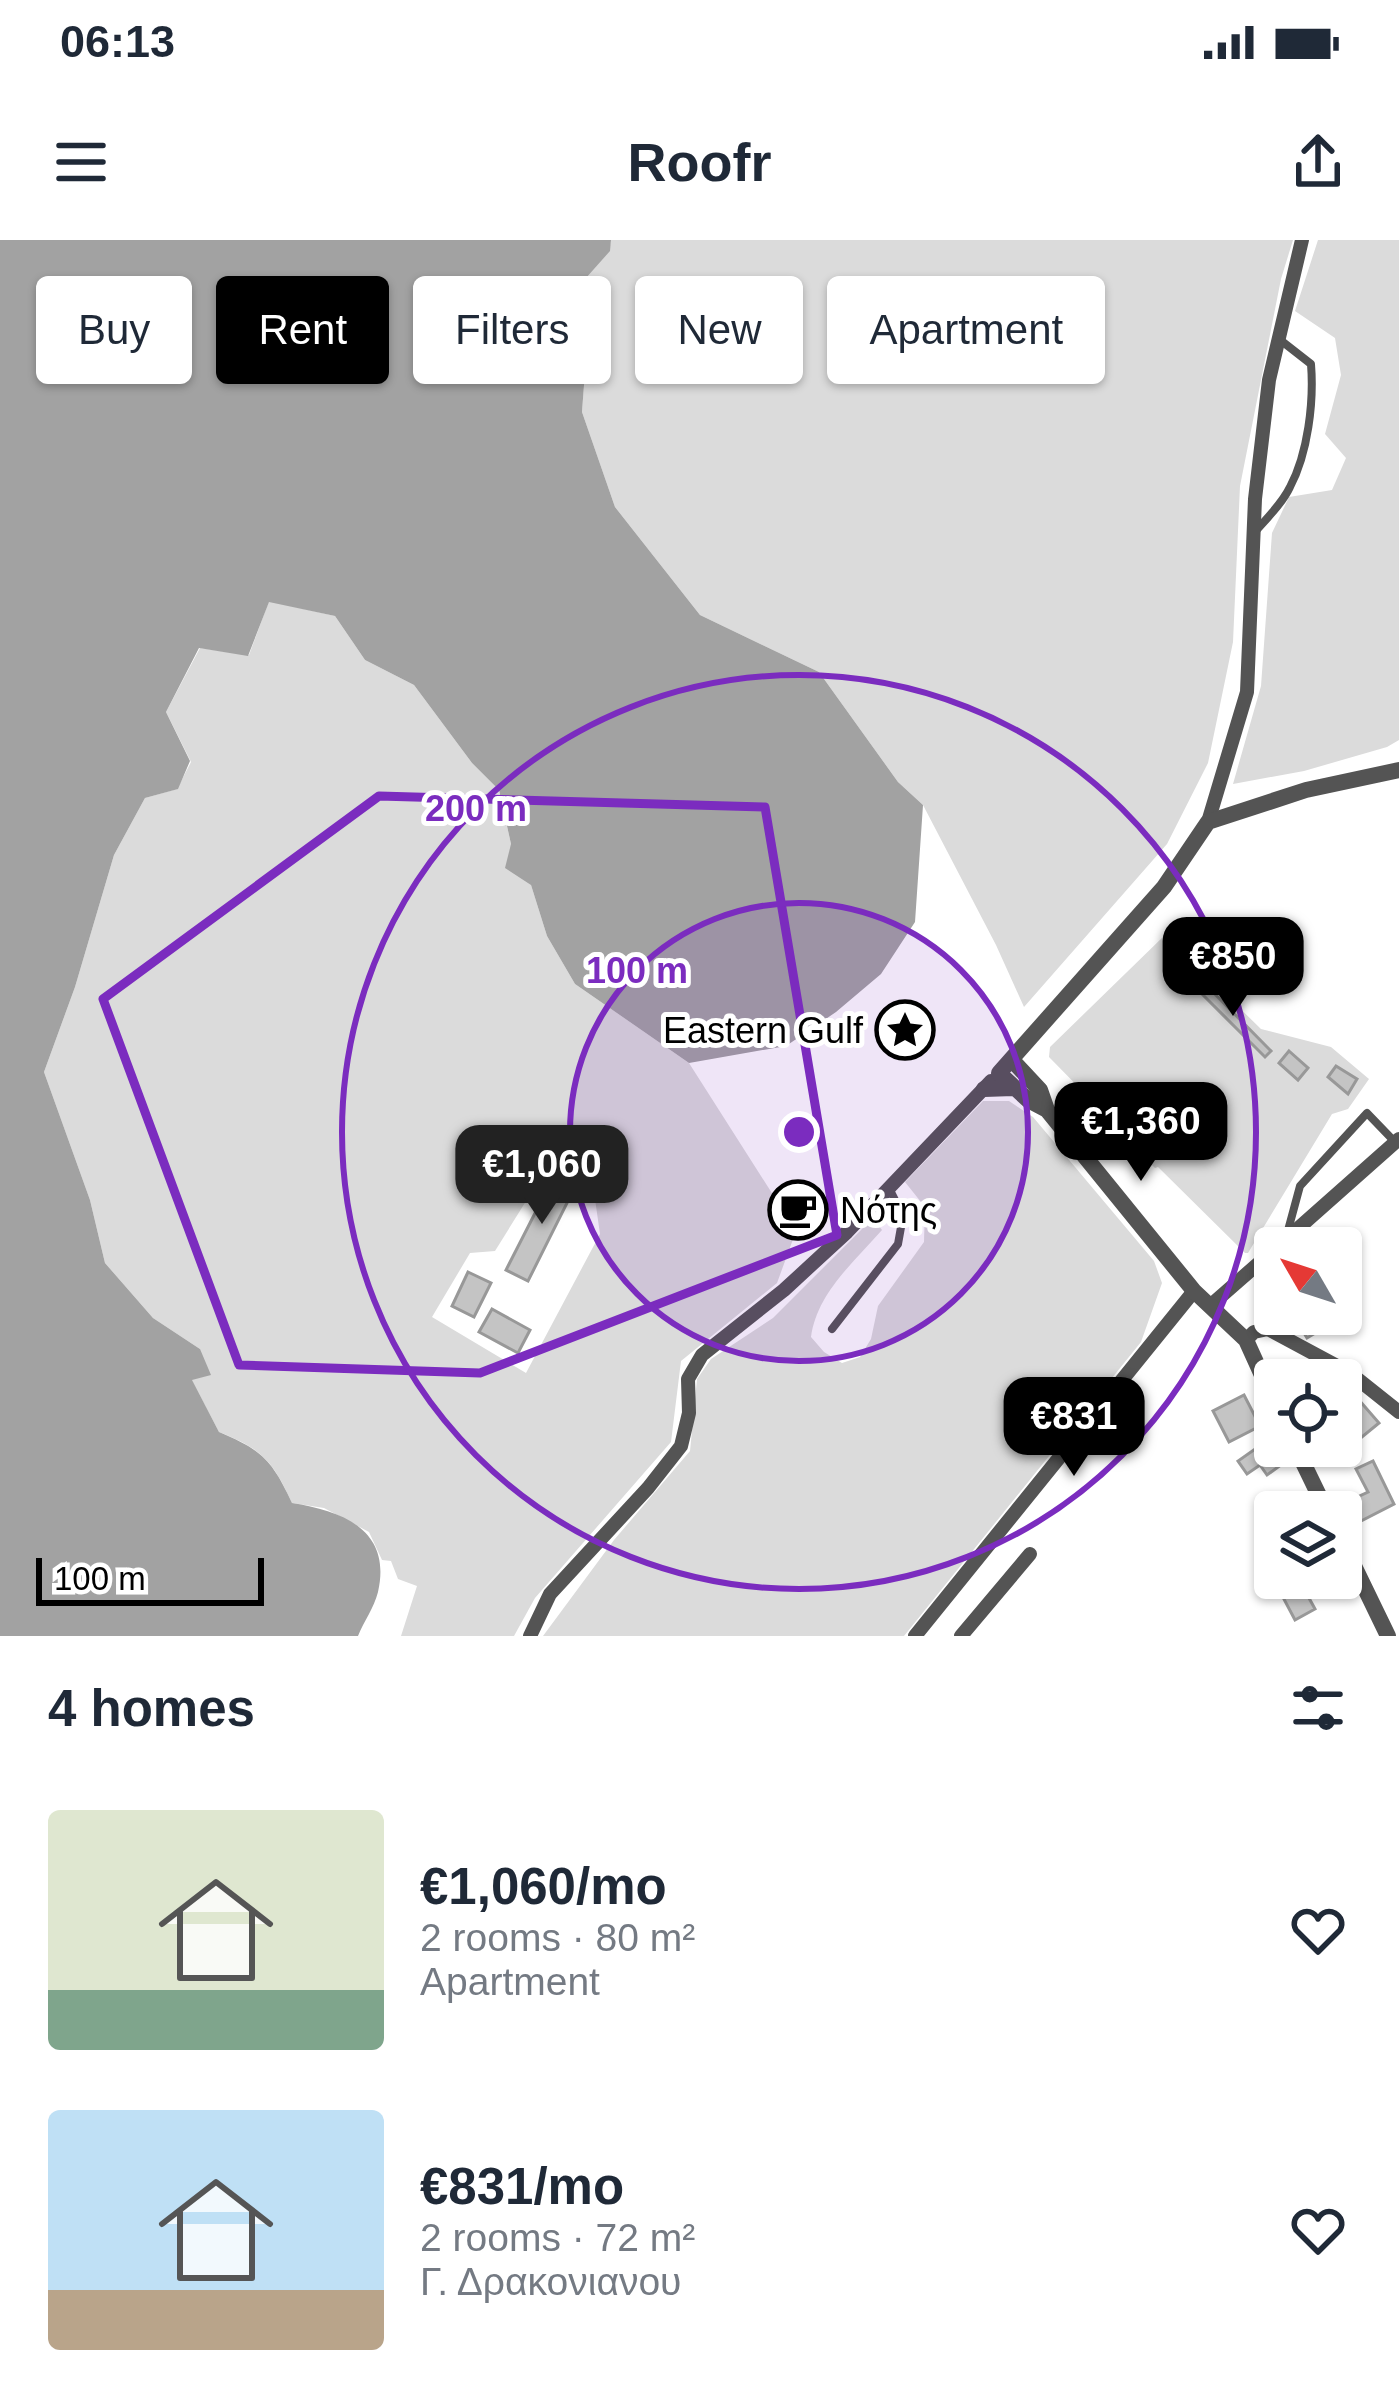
<!DOCTYPE html>
<html lang="en">
<head>
<meta charset="utf-8">
<style>
	:root { --surface:#fff; --page:#f6f6f7; --text:#1f2937; --muted:#747a83; --accent:#000 }
	body { margin:0; font-family:Arial,sans-serif; background:var(--page); color:var(--text); height:100vh; display:flex; flex-direction:column; font-size:45px; white-space:nowrap }
	* { box-sizing:border-box; margin:0 }
	p { font-size:39px; color:var(--muted) }
	.icon { flex:none; width:66px; height:66px; fill:none; stroke:currentColor; stroke-width:2; stroke-linecap:round; stroke-linejoin:round }
	.map { position:relative; height:1396px; overflow:hidden }
	.side { display:flex; flex-direction:column; background:var(--surface); flex:1 }
	.side>* { flex:none }
	.hud { position:absolute; left:36px; top:36px; width:1329px; height:108px; display:flex; gap:24px }
	.needle { width:78px; rotate:309deg }
	.tools { position:absolute; left:1254px; top:987px; display:grid; gap:24px }
	.tools a { display:grid; place-items:center; width:108px; height:108px; border-radius:12px; background:var(--surface); box-shadow:0 3px 9px #0004; font-size:60px }
	.scale { position:absolute; left:36px; bottom:30px; width:228px; box-sizing:border-box; padding-left:12px; border:6px solid #000; border-top:0; font-size:33px; line-height:42px; white-space:nowrap; color:#000; -webkit-text-stroke:9px #fff; paint-order:stroke }
	.price { position:absolute; translate:-50% -102px; padding:0 27px; border-radius:24px; background:var(--accent); color:#fff; font-size:39px; line-height:78px; filter:drop-shadow(0 3px 6px #0008) }
	.price::after { content:''; position:absolute; left:50%; top:72px; width:36px; height:27px; margin-left:-18px; background:inherit; clip-path:polygon(0 0,100% 0,50% 100%) }
	.price.current { background:#222; color:#fff }
	ul { padding:0; list-style:none }
	li { display:flex; align-items:center; gap:36px; height:300px; padding:0 48px }
	li span { display:grid; place-items:center; flex:none; width:336px; height:240px; border-radius:12px; color:#555 }
	li>.icon { margin-inline-start:auto }
	span .icon { width:144px; height:144px; fill:#fffc; stroke-width:1 }
	li b { font-size:51px }
	h2 { display:flex; justify-content:space-between; align-items:center; height:144px; padding:0 48px; font-size:51px }
	.pill { padding:0 42px; border-radius:12px; background:var(--surface); box-shadow:0 3px 9px #0004; font-size:42px; line-height:108px }
	.pill.current { background:var(--accent); color:#fff }
	.status { display:flex; justify-content:space-between; align-items:center; height:84px; padding:0 60px; background:var(--surface); direction:ltr }
	.status svg { height:33px; fill:currentColor }
	header { display:flex; justify-content:space-between; align-items:center; height:156px; padding:0 48px; background:var(--surface); font-size:54px; font-weight:700 }
	.map>svg:first-child { display:block }
	.green { fill:#dbdbdb; fill-rule:evenodd }
	.water { fill:#a2a2a2 }
	.building { fill:#c4c4c4; stroke:#989898; stroke-width:3 }
	.lines { fill:none; stroke-linecap:round; stroke-linejoin:round }
	.service { stroke:#545454; stroke-width:8 }
	.minor { stroke:#545454; stroke-width:14 }
	.tertiary { stroke:#545454; stroke-width:16 }
	.marked { fill:none; stroke:#7b2cbf; stroke-width:9; stroke-linejoin:round }
	.ring { fill:none; stroke:#7b2cbf; stroke-width:6 }
	.labels { text-anchor:middle; stroke-width:10; stroke-linejoin:round; paint-order:stroke }
	.poi-label { font-size:36px; fill:#000; stroke:#fff; text-anchor:end }
	.centre { fill:#7b2cbf; stroke:#fff; stroke-width:6 }
	.ring-label { font-size:36px; text-anchor:middle; font-weight:bold; fill:#7b2cbf; stroke:#fff; stroke-width:10; stroke-linejoin:round; paint-order:stroke }
</style>
</head>
<body>
<div class="status"><b>06:13</b><svg viewBox="0 0 49 12"><path d="M0 12V9h3v3zM5 12V6h3v6zM10 12V3h3v9zM15 12V0h3v12zM26 1h20v11H26zM47 4h2v5h-2z"/></svg></div>
<header><svg class="icon" aria-label="menu" viewBox="0 0 24 24"><path d="M4 6h16M4 12h16M4 18h16"/></svg>Roofr<svg class="icon" aria-label="share" viewBox="0 0 24 24"><path d="M12 15V3M7 8l5-5 5 5M5 13v7h14v-7"/></svg></header>
<div class="map">
<svg width="1399" height="1396" viewBox="0 0 1399 1396">
	<rect width="100%" height="100%" fill="#fff"/>
	<!-- green -->
	<path class="green" d="M 611,0 L 1293,0 L 1281,39 L 1240,246 L 1233,402 L 1208,523 L 1167,604 L 1024,767 L 996,705 L 923,565 L 898,542 L 819,432 L 700,375 L 615,267 L 582,172 L 587,105 L 560,65 L 609,11 Z
		M 1318,0 L 1399,0 L 1399,500 L 1387,507 L 1304,531 L 1233,544 L 1261,446 L 1272,293 L 1289,257 L 1332,250 L 1346,218 L 1325,194 L 1341,135 L 1335,98 L 1295,71 Z
		M 269,361 L 335,376 L 365,420 L 414,445 L 472,523 L 499,550 L 511,604 L 531,645 L 547,696 L 575,744 L 689,823 L 796,991 L 777,1043 L 681,1121 L 671,1202 L 535,1358 L 514,1396 L 401,1396 L 417,1346 L 398,1339 L 391,1321 L 382,1320 L 369,1292 L 324,1268 L 292,1263 C 273,1221 262,1209 219,1192 L 191,1139 L 200,1109 L 153,1078 L 105,1023 L 90,960 L 44,832 L 75,747 L 114,615 L 145,558 L 177,549 L 191,522 L 166,472 L 200,408 L 249,415 ZM 551,921 L 591,931 L 600,994 L 526,1133 L 432,1077 L 470,1013 L 495,1011 Z
		M 1165,695 L 1261,789 L 1331,807 L 1369,839 L 1348,869 L 1332,874 L 1248,1013 L 1245,1013 L 1158,927 L 1155,928 L 1146,919 L 1148,917 L 1138,906 L 1135,909 L 1127,901 L 1129,897 L 1098,872 L 1100,869 L 1049,817 L 1050,807 Z
		M 983,861 L 1009,861 L 1033,877 L 1154,1021 L 1162,1043 L 1141,1102 L 904,1396 L 543,1396 L 614,1300 L 690,1211 L 697,1139 L 711,1119 L 773,1078 L 873,978 L 882,990 C 854,1022 817,1053 811,1097 L 824,1112 L 842,1123 L 860,1117 L 871,1099 L 878,1066 L 924,1002 L 925,967 L 905,942 Z"/>
	<!-- water -->
	<path class="water" d="M 0,0 L 611,0 L 610,11 L 561,66 L 587,105 L 582,172 L 615,267 L 700,375 L 819,432 L 898,542 L 923,565 L 915,682 L 881,734 L 836,772 L 786,806 L 689,823 L 575,744 L 547,696 L 531,645 L 505,628 L 511,604 L 499,550 L 472,523 L 414,445 L 365,420 L 335,376 L 269,362 L 248,416 L 199,408 L 166,472 L 190,521 L 178,549 L 145,558 L 114,615 L 75,747 L 44,832 L 90,960 L 105,1023 L 153,1078 L 200,1109 L 211,1135 L 192,1140 L 219,1192 C 262,1210 272,1220 292,1263 C 343,1271 392,1290 378,1352 C 374,1368 364,1381 358,1396 L 0,1396 Z"/>
	<!-- building -->
	<path class="building" d="M 1202,741 L 1271,811 L 1265,817 L 1196,748 Z
		M 1289,811 L 1308,828 L 1298,840 L 1279,823 Z
		M 1336,826 L 1357,839 L 1348,854 L 1328,837 Z
		M 556,932 L 577,943 L 528,1041 L 506,1030 Z
		M 468,1032 L 491,1043 L 474,1077 L 452,1066 Z
		M 492,1069 L 530,1090 L 518,1113 L 479,1092 Z
		M 1301,1074 L 1333,1074 L 1337,1080 L 1307,1098 L 1295,1078 Z
		M 1244,1155 L 1260,1186 L 1229,1202 L 1213,1171 Z
		M 1359,1160 L 1379,1183 L 1351,1206 L 1341,1194 L 1341,1175 Z
		M 1265,1202 L 1281,1225 L 1267,1235 L 1260,1225 L 1247,1234 L 1238,1221 Z
		M 1373,1221 L 1394,1264 L 1361,1281 L 1351,1260 L 1368,1252 L 1356,1229 Z
		M 1293,1338 L 1298,1338 L 1315,1369 L 1295,1380 L 1277,1346 Z"/>
	<g class="lines">
		<!-- service -->
		<path class="service" d="M 1254,293 C 1266,279 1282,264 1290,247 C 1308,213 1314,162 1311,124 L 1279,99
			M 1287,994 L 1300,946 L 1367,873 L 1394,901
			M 832,1089 L 898,1004 L 903,976 L 890,950"/>
		<!-- minor -->
		<path class="minor" d="M 1208,582 L 1247,452 L 1255,259 L 1269,140 L 1302,0
			M 1276,1008 L 1399,899
			M 1211,1065 L 1275,1009
			M 1246,1100 L 1254,1092 L 1268,1089 L 1350,1133 L 1399,1172
			M 530,1396 L 550,1354 L 648,1248 L 681,1206 L 689,1173 L 688,1139 L 702,1115 L 784,1050 L 847,992 L 991,841
			M 915,1396 L 1194,1051
			M 961,1396 L 1030,1314"/>
		<!-- tertiary -->
		<path class="tertiary" d="M 1012,820 L 1040,850 L 1047,870 L 1194,1051 L 1246,1100 L 1275,1164
			M 984,849 L 1013,848
			M 1047,870 L 1028,860 L 999,833 L 1164,647 L 1208,582 L 1306,550 L 1399,530
			M 1295,1206 L 1327,1272
			M 1341,1299 L 1388,1396"/>
	</g>
	<!-- marked area -->
	<path class="marked" d="M 379,556 L 765,567 L 837,995 L 480,1133 L 239,1125 L 103,759 Z"/>
	<!-- distance rings -->
	<circle cx="799" cy="892" r="229" fill="#7b2cbf" fill-opacity=".12"/>
	<g class="ring">
		<circle cx="799" cy="892" r="229"/>
		<circle cx="799" cy="892" r="457"/>
	</g>
	<!-- icons -->
	<defs>
		<g id="sight-ring" transform="scale(3)"><circle r="9.5" fill="#fff" stroke="#000" stroke-width="1.5"/><path d="M0-6L1.8-2.2L6-1.7L2.9 1.2L3.7 5.4L0 3.3L-3.7 5.4L-2.9 1.2L-6-1.7L-1.8-2.2Z" fill="#000"/></g>
		<g id="cafe-ring" transform="scale(3)"><circle r="9.5" fill="#fff" stroke="#000" stroke-width="1.5"/><path d="M-5.5-4.5H6V0H3Q3 3.5 0 3.5H-2.5Q-5.5 3.5-5.5 0ZM3-3.2v2h1.7v-2ZM-6 4.5H4V6H-6Z" fill="#000"/></g>
	</defs>
	<g fill-rule="evenodd">
		<use href="#sight-ring" x="905" y="790"/>
		<use href="#cafe-ring" x="798" y="970"/>
	</g>
	<g class="labels">
		<!-- poi labels -->
		<g class="poi-label">
			<text x="863" y="803">Eastern Gulf</text>
			<text x="840" y="983" text-anchor="start">Νότης</text>
		</g>
	</g>
	<circle cx="799" cy="892" r="18" class="centre"/>
	<g class="ring-label">
		<text x="476" y="581">200 m</text>
		<text x="637" y="743">100 m</text>
	</g>
</svg>
<div class="tools">
<a><svg class="needle" viewBox="-14 -14 28 28"><path d="M0-13l5 13h-10z" fill="#e53935"/><path d="M0 13l5-13h-10z" fill="#747a83"/></svg></a>
<a><svg class="icon" aria-label="locate" viewBox="0 0 24 24"><circle cx="12" cy="12" r="6"/><path d="M12 2v4M12 18v4M2 12h4M18 12h4"/></svg></a>
<a><svg class="icon" aria-label="layers" viewBox="0 0 24 24"><path d="M12 4l9 5-9 5-9-5zM3 14l9 5 9-5"/></svg></a>
</div>
<div class="scale">100 m</div>
<b class="price" style="left:1233px;top:779px">€850</b>
<b class="price" style="left:1141px;top:944px">€1,360</b>
<b class="price current" style="left:542px;top:987px">€1,060</b>
<b class="price" style="left:1074px;top:1239px">€831</b>
<div class="hud">
<a class="pill">Buy</a>
<a class="pill current">Rent</a>
<a class="pill">Filters</a>
<a class="pill">New</a>
<a class="pill">Apartment</a>
</div>
</div>
<section class="side">
<h2>4 homes<svg class="icon" aria-label="filters" viewBox="0 0 24 24"><path d="M4 7h16M4 17h16"/><circle cx="9" cy="7" r="2"/><circle cx="15" cy="17" r="2"/></svg></h2>
<ul>
<li><span style="background:linear-gradient(#dfe7d0 75%,#7fa58c 0)"><svg class="icon" aria-label="home" viewBox="0 0 24 24"><path d="M3 11l9-7 9 7M6 9v11h12V9"/></svg></span><div><b>€1,060/mo</b><p>2 rooms · 80 m²</p><p>Apartment</p></div><svg class="icon" aria-label="heart" viewBox="0 0 24 24"><path d="M12 20l-8-8c-3-5 5-10 8-4 3-6 11-1 8 4z"/></svg></li>
<li><span style="background:linear-gradient(#bfe0f5 75%,#b9a48a 0)"><svg class="icon" aria-label="home" viewBox="0 0 24 24"><path d="M3 11l9-7 9 7M6 9v11h12V9"/></svg></span><div><b>€831/mo</b><p>2 rooms · 72 m²</p><p>Γ. Δρακονιανου</p></div><svg class="icon" aria-label="heart" viewBox="0 0 24 24"><path d="M12 20l-8-8c-3-5 5-10 8-4 3-6 11-1 8 4z"/></svg></li>
</ul>
</section>
</body>
</html>
